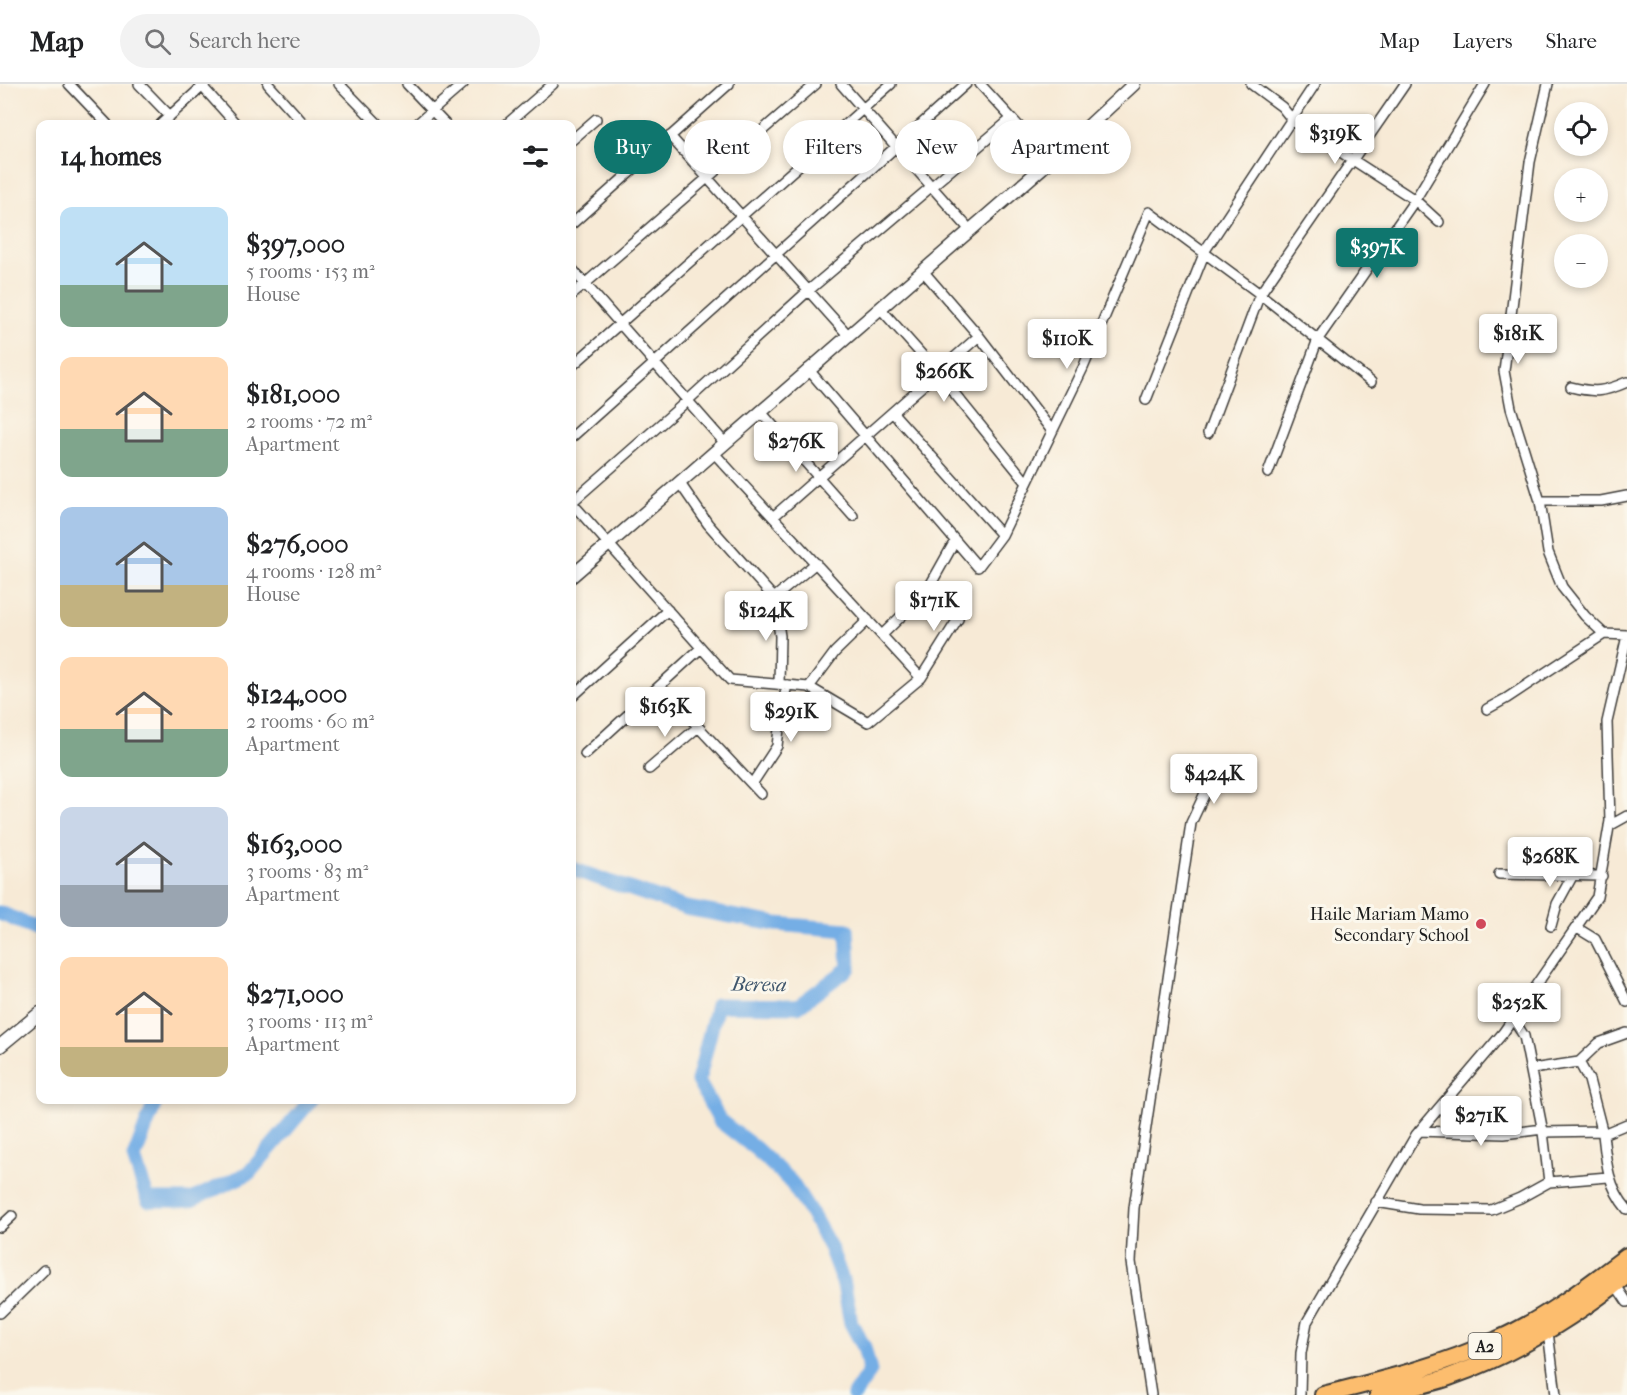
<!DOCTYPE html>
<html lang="en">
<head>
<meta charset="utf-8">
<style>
	:root { --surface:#fff; --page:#f2f2f2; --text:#202124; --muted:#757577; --line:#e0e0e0; --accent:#0f766e }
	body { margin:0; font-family:"IM FELL French Canon",serif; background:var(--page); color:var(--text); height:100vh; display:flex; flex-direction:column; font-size:22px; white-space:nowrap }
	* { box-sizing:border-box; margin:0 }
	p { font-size:20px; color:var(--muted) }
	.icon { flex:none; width:33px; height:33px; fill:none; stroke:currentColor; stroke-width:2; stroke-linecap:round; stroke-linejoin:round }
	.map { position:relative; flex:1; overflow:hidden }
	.sheet { position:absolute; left:36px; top:36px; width:540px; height:984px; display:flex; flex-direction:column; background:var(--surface); border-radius:12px; box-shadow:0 3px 9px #0003 }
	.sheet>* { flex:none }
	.hud { position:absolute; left:594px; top:36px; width:570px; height:54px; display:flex; gap:12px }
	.fabs { position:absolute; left:1554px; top:18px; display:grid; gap:12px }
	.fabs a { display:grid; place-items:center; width:54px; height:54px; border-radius:50%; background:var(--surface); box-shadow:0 3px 9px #0003; font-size:30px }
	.price { position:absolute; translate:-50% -51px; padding:0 14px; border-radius:6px; background:#fff; color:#222; font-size:20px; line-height:39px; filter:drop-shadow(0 2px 3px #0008) }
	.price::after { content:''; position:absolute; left:50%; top:36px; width:18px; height:14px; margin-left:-9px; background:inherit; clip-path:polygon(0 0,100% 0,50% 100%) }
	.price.active { background:var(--accent); color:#fff }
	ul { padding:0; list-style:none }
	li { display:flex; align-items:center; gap:18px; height:150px; padding:0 24px }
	li span { display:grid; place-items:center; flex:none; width:168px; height:120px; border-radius:12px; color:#555 }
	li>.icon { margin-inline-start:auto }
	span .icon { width:72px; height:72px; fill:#fffc; stroke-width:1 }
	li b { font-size:26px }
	h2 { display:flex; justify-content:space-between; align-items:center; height:72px; padding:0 24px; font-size:26px }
	.chip { padding:0 21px; border-radius:27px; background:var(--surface); box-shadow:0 3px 9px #0003; font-size:21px; line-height:54px }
	.chip.active { background:var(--accent); color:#fff }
	header { display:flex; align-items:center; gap:36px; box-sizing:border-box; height:84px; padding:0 30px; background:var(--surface); border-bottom:2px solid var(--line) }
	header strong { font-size:28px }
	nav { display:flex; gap:33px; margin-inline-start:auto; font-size:21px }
	.search { width:420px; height:54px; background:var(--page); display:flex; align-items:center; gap:15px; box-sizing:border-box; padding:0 21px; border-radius:33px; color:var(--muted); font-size:22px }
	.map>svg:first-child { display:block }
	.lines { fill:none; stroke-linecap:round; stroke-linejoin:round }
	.river { stroke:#74aee5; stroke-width:15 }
	.minor-casing { stroke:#3d3b38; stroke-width:12 }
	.tertiary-casing { stroke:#3d3b38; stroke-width:15 }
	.trunk-casing { stroke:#3d3b38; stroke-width:20 }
	.minor { stroke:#fff; stroke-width:9 }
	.tertiary { stroke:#fff; stroke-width:12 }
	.trunk { stroke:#fcbd6e; stroke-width:16 }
	.poi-dot { fill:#d1495b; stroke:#fbf7ec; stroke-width:2 }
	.labels { text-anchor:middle; stroke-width:6; stroke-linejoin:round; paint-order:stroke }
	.shield { fill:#fbf7ec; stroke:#5f5e5a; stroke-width:1.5 }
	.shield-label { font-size:16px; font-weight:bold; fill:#1c1c1c }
	.poi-label { font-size:18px; fill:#1c1c1c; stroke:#fbf7ec; text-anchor:end }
	.water-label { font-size:20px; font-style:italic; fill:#3f566c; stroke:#fbf7ec }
</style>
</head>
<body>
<header>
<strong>Map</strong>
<div class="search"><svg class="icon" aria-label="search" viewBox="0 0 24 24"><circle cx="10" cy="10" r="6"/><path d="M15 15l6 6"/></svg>Search here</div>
<nav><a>Map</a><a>Layers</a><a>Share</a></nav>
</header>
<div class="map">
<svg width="1627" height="1311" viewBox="0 0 1627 1311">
	<rect width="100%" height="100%" fill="#fbf7ec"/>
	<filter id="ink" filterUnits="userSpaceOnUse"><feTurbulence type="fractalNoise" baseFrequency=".0167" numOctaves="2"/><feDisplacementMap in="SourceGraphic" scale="12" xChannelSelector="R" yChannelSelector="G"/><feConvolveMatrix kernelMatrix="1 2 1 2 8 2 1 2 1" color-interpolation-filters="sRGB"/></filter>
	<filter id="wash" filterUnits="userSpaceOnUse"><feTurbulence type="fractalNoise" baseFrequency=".008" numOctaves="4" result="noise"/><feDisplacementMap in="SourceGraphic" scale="24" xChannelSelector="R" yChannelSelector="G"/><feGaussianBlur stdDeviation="1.35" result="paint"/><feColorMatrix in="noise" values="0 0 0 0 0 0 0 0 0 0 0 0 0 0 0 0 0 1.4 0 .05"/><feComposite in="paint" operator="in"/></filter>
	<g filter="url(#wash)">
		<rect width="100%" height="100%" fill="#f7ead6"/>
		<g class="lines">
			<!-- river -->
			<path class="river" d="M 572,785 L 686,824 L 776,840 L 847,846 L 849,884 L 798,922 L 717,921 L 698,997 L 720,1037 L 755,1064 L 791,1098 L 811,1129 L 830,1163 L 844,1201 L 851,1239 L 864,1263 L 870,1287 L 854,1311
				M 0,829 L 40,846
				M 156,1016 L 134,1074 L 148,1116 L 191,1116 L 249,1089 L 311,1016"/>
		</g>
	</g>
	<g filter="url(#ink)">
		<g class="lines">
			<!-- minor casing -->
			<g class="minor-casing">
				<path id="minor" d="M 69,0 L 107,40
					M 139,0 L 170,32
					M 200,0 L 236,40
					M 268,0 L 304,40
					M 339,0 L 378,40
					M 407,0 L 445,40
					M 841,0 L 970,146
					M 980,0 L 1050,76
					M 1251,0 L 1282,23 L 1294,38 L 1415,116 L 1439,138
					M 1548,0 L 1530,78 L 1504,287 L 1511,324 L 1540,417 L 1548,468 L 1562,503 L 1585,532 L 1604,550
					M 161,40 L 205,0
					M 417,40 L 463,0
					M 507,40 L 553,0
					M 670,52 L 848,251
					M 572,56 L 596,35
					M 572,140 L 729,0
					M 572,185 L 724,358
					M 923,187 L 979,252 L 1052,347
					M 572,211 L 816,0
					M 880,224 L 938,289 L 1027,399
					M 572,282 L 891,0
					M 808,285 L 978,483 L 1002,451 L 893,329
					M 1571,303 C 1595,309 1604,308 1627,298
					M 1146,316 L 1206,165 L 1315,0
					M 760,327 L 853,432
					M 1208,349 L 1260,210 L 1405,0
					M 572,353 L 966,0
					M 1268,389 L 1318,255 L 1415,116 L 1485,0
					M 679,398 L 708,440 L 774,514 L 816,479
					M 1540,417 L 1601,417 L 1627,412
					M 572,418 L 687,317 L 808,207 L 1011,35
					M 572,419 L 730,596 L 809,603 L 868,638 L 921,594 L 713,368
					M 773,433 L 979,252
					M 1002,451 L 1083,284 L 1149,128 L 1260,210 L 1371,298
					M 774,514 L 780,552 L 779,600
					M 882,551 L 927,507 L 955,457
					M 921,594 L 958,535 L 928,504
					M 660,602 L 761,710
					M 809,603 L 835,568 L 868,536
					M 572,613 L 668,526
					M 1487,625 L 1507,614 L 1604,550 L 1627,551
					M 585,670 L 701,564
					M 649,685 L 698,643
					M 752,700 L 777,662 L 781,628 L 787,601
					M 1609,742 L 1627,732
					M 1499,790 L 1602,792
					M 1551,842 L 1557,820 L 1580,778
					M 1577,844 L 1595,855 L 1627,918
					M 1513,935 L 1524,952 L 1543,1048
					M 1532,985 L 1579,978
					M 1627,1040 L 1603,1050 C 1606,1078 1608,1103 1627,1125
					M 1419,1047 L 1504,1050 L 1543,1045
					M 1602,1047 L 1543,1048 L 1549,1098 L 1608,1093
					M 1603,1050 L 1589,996 L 1579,978 L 1599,959 L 1627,949
					M 1376,1118 L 1419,1125 L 1491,1126 L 1520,1114 L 1549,1098
					M 0,1143 L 12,1132
					M 1615,1200 L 1627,1218
					M 0,1229 L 44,1186
					M 1548,1248 L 1556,1311
					M 1151,1311 L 1131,1178 L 1134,1124 L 1191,739 L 1213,692
					M 1300,1311 L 1301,1269 L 1307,1238 L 1416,1051 L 1503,949 L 1597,813 L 1610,737 L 1607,638 L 1627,552"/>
			</g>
			<!-- tertiary casing -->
			<g class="tertiary-casing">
				<path id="tertiary" d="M 572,492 L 1066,63 L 1134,0
					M 0,962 L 40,929"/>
			</g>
			<!-- trunk casing -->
			<g class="trunk-casing">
				<path id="trunk" d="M 1323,1311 C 1383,1296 1441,1282 1497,1256 C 1545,1235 1586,1203 1627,1172
					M 1378,1311 C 1402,1305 1426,1301 1449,1293 C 1515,1270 1573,1234 1627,1191"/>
			</g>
			<!-- minor -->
			<use href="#minor" class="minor"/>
			<!-- tertiary -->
			<use href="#tertiary" class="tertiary"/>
			<!-- trunk -->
			<use href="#trunk" class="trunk"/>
		</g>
	</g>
	<!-- markers -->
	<circle class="poi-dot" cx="1481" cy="840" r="6"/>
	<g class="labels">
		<!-- shield labels -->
		<rect class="shield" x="1468.5" y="1249" width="33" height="26" rx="4.5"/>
		<g class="shield-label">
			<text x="1485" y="1268">A2</text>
		</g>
		<!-- poi labels -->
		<g class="poi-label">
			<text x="1469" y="836">Haile Mariam Mamo<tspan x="1469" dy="21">Secondary School</tspan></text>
		</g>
		<!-- water labels -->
		<g class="water-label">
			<text transform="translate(759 900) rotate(1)" y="7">Beresa</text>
		</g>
	</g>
</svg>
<div class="fabs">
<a><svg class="icon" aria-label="locate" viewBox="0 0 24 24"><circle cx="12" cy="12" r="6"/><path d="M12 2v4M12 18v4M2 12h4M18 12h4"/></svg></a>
<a>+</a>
<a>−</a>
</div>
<b class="price" style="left:1335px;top:81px">$319K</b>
<b class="price active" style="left:1377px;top:195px">$397K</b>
<b class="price" style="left:1518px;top:281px">$181K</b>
<b class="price" style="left:1067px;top:286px">$110K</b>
<b class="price" style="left:944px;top:319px">$266K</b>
<b class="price" style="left:796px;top:389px">$276K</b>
<b class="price" style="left:934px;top:548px">$171K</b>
<b class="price" style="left:766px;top:558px">$124K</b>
<b class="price" style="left:665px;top:654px">$163K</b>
<b class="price" style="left:791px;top:659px">$291K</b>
<b class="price" style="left:1214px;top:721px">$424K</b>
<b class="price" style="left:1550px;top:804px">$268K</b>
<b class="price" style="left:1519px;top:950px">$252K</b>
<b class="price" style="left:1481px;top:1063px">$271K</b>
<div class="hud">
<a class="chip active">Buy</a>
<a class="chip">Rent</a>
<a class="chip">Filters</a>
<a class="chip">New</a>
<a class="chip">Apartment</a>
</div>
<section class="sheet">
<h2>14 homes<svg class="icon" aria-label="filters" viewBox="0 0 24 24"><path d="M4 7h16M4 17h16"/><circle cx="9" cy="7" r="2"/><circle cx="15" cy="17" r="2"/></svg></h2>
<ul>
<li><span style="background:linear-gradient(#bfe0f5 65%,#7fa58c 0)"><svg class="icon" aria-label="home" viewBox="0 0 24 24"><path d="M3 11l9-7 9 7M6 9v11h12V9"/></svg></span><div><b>$397,000</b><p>5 rooms · 153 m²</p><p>House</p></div></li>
<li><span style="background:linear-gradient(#ffd9b3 60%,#7fa58c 0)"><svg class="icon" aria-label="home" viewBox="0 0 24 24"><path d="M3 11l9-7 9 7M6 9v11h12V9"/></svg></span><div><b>$181,000</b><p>2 rooms · 72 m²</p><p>Apartment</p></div></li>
<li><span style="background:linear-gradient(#a9c7e8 65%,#c2b280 0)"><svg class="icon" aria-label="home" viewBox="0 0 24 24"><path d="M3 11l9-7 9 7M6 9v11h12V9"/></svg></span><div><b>$276,000</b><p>4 rooms · 128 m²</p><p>House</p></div></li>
<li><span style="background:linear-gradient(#ffd9b3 60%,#7fa58c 0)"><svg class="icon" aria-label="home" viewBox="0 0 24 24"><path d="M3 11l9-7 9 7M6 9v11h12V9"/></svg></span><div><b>$124,000</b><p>2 rooms · 60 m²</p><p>Apartment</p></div></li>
<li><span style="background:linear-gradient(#c9d6e8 65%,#9aa5b1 0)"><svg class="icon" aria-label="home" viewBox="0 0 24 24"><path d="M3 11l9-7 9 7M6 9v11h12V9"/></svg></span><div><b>$163,000</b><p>3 rooms · 83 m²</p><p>Apartment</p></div></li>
<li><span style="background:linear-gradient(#ffd9b3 75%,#c2b280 0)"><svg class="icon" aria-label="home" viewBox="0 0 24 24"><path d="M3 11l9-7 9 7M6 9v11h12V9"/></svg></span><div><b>$271,000</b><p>3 rooms · 113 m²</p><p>Apartment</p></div></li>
</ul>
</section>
</div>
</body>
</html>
